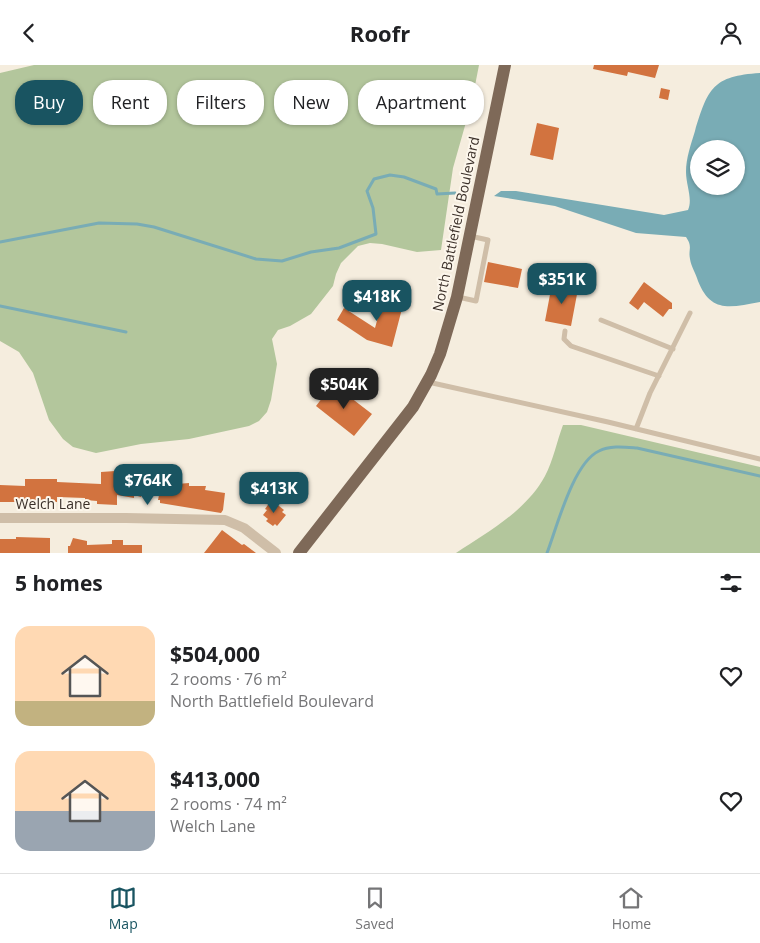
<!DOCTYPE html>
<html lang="en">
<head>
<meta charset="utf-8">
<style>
	:root { --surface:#fff; --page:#f2f2f2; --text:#202124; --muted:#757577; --line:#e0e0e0; --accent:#195461 }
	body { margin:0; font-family:"Open Sans",sans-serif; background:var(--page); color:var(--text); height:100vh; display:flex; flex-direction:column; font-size:19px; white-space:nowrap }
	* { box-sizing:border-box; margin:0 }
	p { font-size:16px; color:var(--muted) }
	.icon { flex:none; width:28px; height:28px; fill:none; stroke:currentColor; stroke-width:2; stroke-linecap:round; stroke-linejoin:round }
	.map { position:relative; height:488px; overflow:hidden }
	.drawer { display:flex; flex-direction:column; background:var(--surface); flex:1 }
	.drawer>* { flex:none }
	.top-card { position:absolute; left:15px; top:15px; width:500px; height:45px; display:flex; gap:10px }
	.fabs { position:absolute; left:690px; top:75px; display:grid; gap:10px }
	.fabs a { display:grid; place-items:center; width:55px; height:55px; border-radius:50%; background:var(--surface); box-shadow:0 1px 4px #0004; font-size:25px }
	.price { position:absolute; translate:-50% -42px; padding:0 11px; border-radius:10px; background:var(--accent); color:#fff; font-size:16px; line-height:32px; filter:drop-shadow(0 1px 2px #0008) }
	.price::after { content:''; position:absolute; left:50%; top:30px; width:15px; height:11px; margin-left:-8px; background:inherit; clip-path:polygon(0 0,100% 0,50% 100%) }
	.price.on { background:#222; color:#fff }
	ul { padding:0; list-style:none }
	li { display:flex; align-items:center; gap:15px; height:125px; padding:0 15px }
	li span { display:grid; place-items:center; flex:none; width:140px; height:100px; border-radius:15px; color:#555 }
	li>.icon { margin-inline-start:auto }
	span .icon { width:60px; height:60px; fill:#fffc; stroke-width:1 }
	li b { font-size:21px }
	h2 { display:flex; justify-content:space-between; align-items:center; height:60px; padding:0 15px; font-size:21px }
	.pill { padding:0 18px; border-radius:20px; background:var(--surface); box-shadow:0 1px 4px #0004; font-size:18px; line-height:45px }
	.pill.on { background:var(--accent); color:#fff }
	header { display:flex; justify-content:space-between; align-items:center; height:65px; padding:0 15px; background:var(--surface); font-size:22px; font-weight:700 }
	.tab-bar { display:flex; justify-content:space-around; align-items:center; height:70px; border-top:1px solid var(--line); background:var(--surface); font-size:14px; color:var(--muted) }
	.tab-bar a { display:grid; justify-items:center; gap:2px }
	.tab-bar .on { color:var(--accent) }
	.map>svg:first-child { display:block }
	.green { fill:#b3c69c }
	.water { fill:#79acb5; fill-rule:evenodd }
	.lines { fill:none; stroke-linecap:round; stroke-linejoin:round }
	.stream { stroke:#79acb5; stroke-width:3 }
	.building { fill:#d2733f }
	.lane { stroke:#cfbea8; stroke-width:5 }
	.street { stroke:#cfbea8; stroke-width:10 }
	.primary { stroke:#7e6958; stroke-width:12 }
	.labels { text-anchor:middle; stroke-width:4; stroke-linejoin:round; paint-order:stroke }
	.street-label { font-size:14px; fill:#3b3029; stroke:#fcf6eb }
</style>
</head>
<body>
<header><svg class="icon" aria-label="back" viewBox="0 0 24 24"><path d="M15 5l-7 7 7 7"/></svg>Roofr<svg class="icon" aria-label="person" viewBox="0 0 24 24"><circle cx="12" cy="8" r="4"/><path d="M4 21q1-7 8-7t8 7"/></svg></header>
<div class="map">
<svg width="760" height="488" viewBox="0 0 760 488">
	<rect width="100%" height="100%" fill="#f5edde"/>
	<!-- green -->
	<path class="green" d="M 34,0 L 479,0 L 472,36 L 453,103 L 441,185 L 417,187 L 382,179 L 370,178 L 358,181 L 341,198 L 336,209 L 333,221 L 311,249 L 290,261 L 278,265 L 272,274 L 277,299 L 271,335 L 267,347 L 259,356 L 249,361 L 189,374 L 141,379 L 96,388 L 73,382 L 63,374 L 49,355 L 33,308 L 19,287 L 0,276 L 0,8 Z
		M 563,360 L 581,360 L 760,402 L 760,488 L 456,488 C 488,467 526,446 545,411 C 553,396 557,376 563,360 Z"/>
	<!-- water -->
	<path class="water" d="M 760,8 L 760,237 C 731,242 711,249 698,216 C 696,209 691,201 690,194 C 688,184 693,182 686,172 L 636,168 L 555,141 L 494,131 L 501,126 L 516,126 L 664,150 L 688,145 C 693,134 686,120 686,107 C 686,93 691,79 695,66 C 708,23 713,11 760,8 ZM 699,84 L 736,84 L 736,121 L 699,121 Z"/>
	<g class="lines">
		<!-- stream -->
		<path class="stream" d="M 0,177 L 99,158 L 137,159 L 154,162 L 256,194 L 282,196 L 311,187 L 339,183 L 376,169 L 373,143 L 367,126 L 374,114 L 390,110 L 404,112 L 436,124 L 437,129 L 455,128
			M 0,241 L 126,267
			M 547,488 C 557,462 573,398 599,386 C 610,380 625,382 637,383 L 760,411"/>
	</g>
	<!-- building -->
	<path class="building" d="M 594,0 L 659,0 L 655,13 L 628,7 L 627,11 L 593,4 Z
		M 661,23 L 670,25 L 668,35 L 659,33 Z
		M 537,58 L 559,63 L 553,95 L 530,90 Z
		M 488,197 L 522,204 L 518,223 L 484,217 Z
		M 644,217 L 672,238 L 672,244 L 669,244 L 663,252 L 644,237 L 638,245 L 629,238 Z
		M 552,219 L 578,224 L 571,261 L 545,256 Z
		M 384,230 L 404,236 L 392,282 L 367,275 L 337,255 L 344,243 L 375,263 Z
		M 333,319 L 372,349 L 354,371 L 316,341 Z
		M 115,406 L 115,413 L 130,416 L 130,415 L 143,419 L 141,432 L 134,430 L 134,433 L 117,430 L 117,440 L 97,439 L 97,436 L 85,435 L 85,433 L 57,432 L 57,437 L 0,437 L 0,420 L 25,421 L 25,414 L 57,414 L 57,417 L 101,419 L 101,407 Z
		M 162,416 L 177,419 L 189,418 L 189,421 L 206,421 L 205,425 L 225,428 L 223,445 L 221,448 L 160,438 L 160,435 L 158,435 Z
		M 252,417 L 261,424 L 255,432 L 246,425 Z
		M 270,437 L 272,439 L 274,437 L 284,445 L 282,447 L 286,450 L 277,461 L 275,459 L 273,461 L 266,456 L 268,454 L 263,450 L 267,445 L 265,444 Z
		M 222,465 L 242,480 L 244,479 L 256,488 L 204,488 Z
		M 16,472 L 50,473 L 50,488 L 0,488 L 0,474 L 16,474 Z
		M 73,473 L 87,476 L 87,480 L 112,479 L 112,475 L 123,475 L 123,480 L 142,480 L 142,488 L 68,488 L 68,481 L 70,481 Z"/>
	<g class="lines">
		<!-- lane -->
		<path class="lane" d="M 458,232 L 476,236 L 488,175 L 470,171
			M 601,255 L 673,284
			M 565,266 L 564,274 L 571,281 L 659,311
			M 428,317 L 608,357 L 760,394
			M 636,364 L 650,328 L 690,248"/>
		<!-- street -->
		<path class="street" d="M 0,453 L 126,453 L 225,455 L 244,463 L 276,488"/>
		<!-- primary -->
		<path class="primary" d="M 299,488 L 413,342 L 431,310 L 440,289 L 457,232 L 505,0"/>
	</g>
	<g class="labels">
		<!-- street labels -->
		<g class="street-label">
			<text transform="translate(456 159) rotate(-78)" y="5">North Battlefield Boulevard</text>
			<text x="53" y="444">Welch Lane</text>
		</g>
	</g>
</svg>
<div class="fabs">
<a><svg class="icon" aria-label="layers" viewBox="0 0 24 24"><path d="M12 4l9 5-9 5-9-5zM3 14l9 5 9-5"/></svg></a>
</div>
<b class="price" style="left:562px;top:240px">$351K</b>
<b class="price" style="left:377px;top:257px">$418K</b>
<b class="price on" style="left:344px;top:345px">$504K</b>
<b class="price" style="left:148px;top:441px">$764K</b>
<b class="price" style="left:274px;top:449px">$413K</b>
<div class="top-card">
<a class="pill on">Buy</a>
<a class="pill">Rent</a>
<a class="pill">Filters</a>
<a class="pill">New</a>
<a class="pill">Apartment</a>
</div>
</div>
<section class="drawer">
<h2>5 homes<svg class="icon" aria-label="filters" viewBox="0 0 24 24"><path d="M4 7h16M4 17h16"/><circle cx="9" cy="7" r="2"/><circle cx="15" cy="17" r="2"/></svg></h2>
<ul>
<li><span style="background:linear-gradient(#ffd9b3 75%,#c2b280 0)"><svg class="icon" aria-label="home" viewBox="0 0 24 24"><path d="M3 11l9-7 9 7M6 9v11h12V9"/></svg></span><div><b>$504,000</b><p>2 rooms · 76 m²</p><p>North Battlefield Boulevard</p></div><svg class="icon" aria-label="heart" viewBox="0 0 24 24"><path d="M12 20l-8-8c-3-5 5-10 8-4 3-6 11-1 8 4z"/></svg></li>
<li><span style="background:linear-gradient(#ffd9b3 60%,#9aa5b1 0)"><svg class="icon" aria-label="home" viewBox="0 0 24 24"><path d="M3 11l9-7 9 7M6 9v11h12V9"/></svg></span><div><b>$413,000</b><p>2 rooms · 74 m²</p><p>Welch Lane</p></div><svg class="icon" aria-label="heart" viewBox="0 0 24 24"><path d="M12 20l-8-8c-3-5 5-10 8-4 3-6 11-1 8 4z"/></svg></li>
</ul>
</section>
<nav class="tab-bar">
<a class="on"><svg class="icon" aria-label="map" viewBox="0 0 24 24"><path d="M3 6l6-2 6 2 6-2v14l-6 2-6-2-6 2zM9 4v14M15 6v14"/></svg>Map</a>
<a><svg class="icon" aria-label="saved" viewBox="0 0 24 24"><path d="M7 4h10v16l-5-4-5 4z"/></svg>Saved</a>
<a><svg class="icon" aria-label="home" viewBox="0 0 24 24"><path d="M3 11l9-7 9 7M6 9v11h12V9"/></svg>Home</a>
</nav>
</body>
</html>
